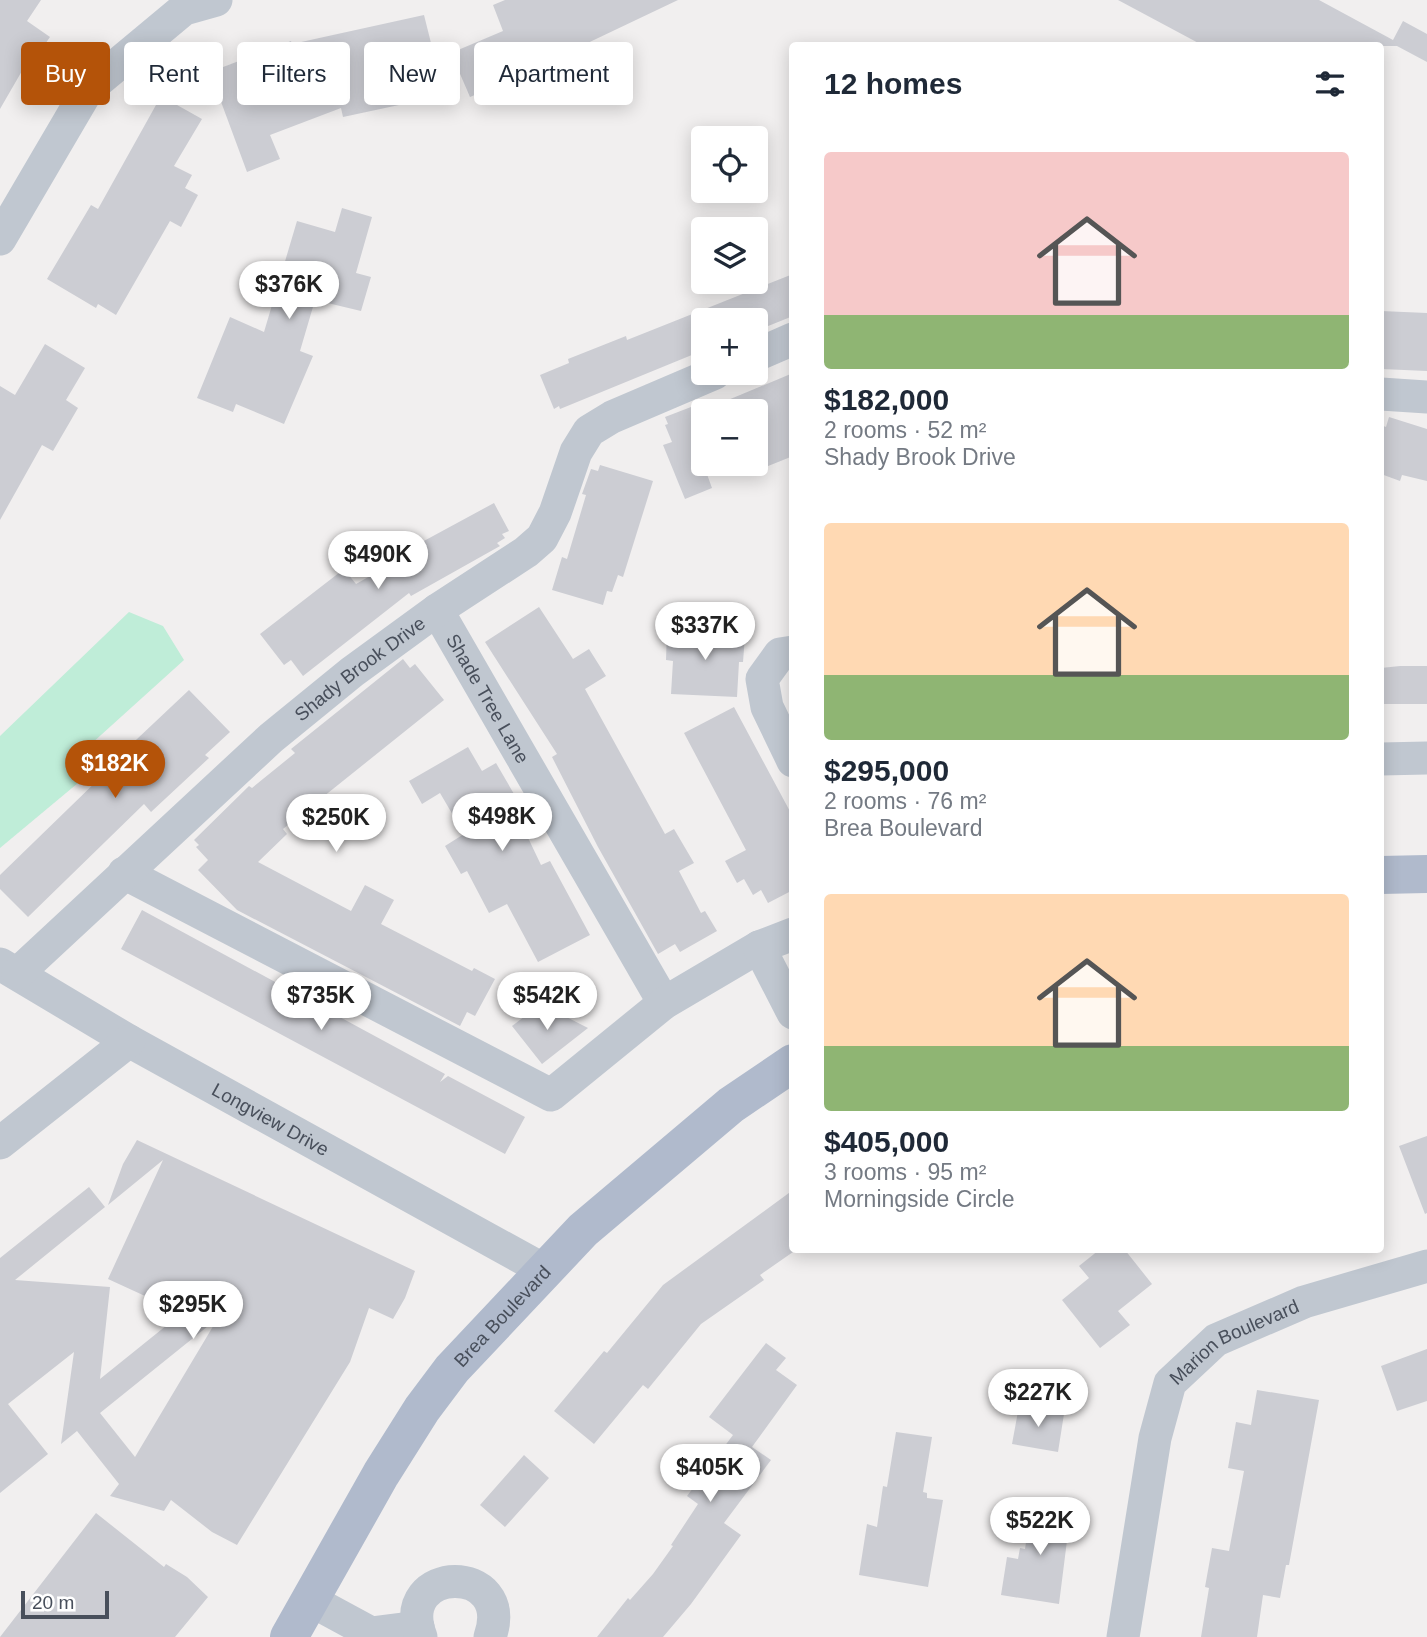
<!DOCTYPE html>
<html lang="en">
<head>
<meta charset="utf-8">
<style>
	:root { --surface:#fff; --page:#f2f2f3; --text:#1f2937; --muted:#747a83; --accent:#b45309 }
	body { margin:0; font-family:Helvetica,sans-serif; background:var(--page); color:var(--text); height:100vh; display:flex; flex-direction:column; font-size:26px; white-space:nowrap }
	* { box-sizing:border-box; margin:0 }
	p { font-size:23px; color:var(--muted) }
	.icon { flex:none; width:38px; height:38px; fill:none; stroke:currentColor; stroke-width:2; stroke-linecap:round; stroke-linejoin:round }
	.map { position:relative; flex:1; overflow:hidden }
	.panel { position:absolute; left:789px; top:42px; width:595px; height:1211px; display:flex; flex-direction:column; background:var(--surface); border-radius:7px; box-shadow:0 4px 18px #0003 }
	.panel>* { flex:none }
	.top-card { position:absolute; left:21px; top:42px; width:663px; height:63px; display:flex; gap:14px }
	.controls { position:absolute; left:691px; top:126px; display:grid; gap:14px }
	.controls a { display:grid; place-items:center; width:77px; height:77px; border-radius:7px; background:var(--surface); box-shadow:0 4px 18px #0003; font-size:35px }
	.scale { position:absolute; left:21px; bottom:18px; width:88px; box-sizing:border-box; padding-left:7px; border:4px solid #484f5b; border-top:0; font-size:19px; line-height:24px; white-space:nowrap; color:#484f5b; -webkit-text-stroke:5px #fff; paint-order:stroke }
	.price { position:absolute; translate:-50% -60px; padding:0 16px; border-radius:24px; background:#fff; color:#222; font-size:23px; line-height:46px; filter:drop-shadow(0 2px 4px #0008) }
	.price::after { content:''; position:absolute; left:50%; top:42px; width:21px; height:16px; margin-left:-10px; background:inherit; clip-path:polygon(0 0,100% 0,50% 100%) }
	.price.on { background:var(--accent); color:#fff }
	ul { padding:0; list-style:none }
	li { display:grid; align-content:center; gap:14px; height:371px; padding:0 35px }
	li span { display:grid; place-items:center; height:217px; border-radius:7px; color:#555 }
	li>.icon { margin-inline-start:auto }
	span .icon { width:126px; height:126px; fill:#fffc; stroke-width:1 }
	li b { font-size:30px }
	h2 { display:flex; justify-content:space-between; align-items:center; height:84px; padding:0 35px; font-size:30px }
	.tag { padding:0 24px; border-radius:7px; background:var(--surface); box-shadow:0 4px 18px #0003; font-size:24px; line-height:63px }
	.tag.on { background:var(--accent); color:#fff }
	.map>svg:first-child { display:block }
	.green { fill:#bfedd8 }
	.building { fill:#cccdd3; fill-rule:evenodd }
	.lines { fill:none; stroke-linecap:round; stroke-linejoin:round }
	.minor { stroke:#c0c7d0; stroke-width:33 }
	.primary { stroke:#b0bacc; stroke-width:38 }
	.labels { text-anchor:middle; stroke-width:5; stroke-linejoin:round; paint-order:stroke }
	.street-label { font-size:19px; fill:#484f5b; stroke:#fff }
</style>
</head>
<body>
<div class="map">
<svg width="1427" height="1637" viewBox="0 0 1427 1637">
	<rect width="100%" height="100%" fill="#f1efef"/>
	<!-- green -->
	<path class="green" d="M 129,612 L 163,626 L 184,660 L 70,763 L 84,778 L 0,848 L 0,736 Z"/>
	<!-- building -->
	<path class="building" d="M 0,0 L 41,0 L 27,21 L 50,37 L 29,67 L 26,64 L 0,109 Z
		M 505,0 L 678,0 L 554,59 L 560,73 L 511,94 L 506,82 L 470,97 L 451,53 L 503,31 L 493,5 Z
		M 1118,0 L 1319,0 L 1393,40 L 1403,21 L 1427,34 L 1427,62 L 1397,46 L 1204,46 Z
		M 424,15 L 434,55 L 401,62 L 403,68 L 391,70 L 399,105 L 343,117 L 341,108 L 270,135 L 280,159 L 247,172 L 210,72 L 291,41 L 292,44 Z
		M 161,96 L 202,119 L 174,166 L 192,175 L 185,188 L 198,195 L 181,227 L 170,221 L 116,315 L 98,304 L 96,308 L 47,279 L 91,205 L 98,209 Z
		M 342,208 L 372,217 L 356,273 L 371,277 L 361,311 L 315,300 L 300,351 L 313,356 L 284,424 L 236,404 L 233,412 L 197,398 L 230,317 L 264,332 L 297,221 L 335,232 Z
		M 793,274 L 793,316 L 756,331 L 756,320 L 704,320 L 704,350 L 560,409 L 559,406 L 554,409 L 540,375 L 569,363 L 568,359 L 626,336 L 627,340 Z
		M 1381,311 L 1427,313 L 1427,371 L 1381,369 Z
		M 45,344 L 85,368 L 66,400 L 78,408 L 53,451 L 42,445 L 0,520 L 0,386 L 15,395 Z
		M 793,373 L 793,456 L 756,471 L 756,411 L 704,411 L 704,466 L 712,488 L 685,499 L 663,445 L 672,442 L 665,425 L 668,424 L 665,417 L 704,402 L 704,410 Z
		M 1389,417 L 1427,429 L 1427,481 L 1402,475 L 1400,481 L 1381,474 L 1381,425 L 1386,427 Z
		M 600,465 L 653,481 L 623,577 L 618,575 L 612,592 L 607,591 L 603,605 L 552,590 L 562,557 L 567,559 L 586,495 L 582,494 L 591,469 L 598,471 Z
		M 494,503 L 509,531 L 502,534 L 505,538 L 497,543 L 500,546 L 411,596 L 409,593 L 303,676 L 291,660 L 284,665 L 260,634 L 344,569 L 356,584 L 400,559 L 398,555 Z
		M 539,607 L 573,659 L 589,649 L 606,676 L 585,689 L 665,834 L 674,829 L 694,863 L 679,871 L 701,913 L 705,911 L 717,931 L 680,952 L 675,944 L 658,954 L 598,847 L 552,757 L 557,754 L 485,642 Z
		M 667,629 L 727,631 L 727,635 L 745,636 L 743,662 L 739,662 L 737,697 L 671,694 L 673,661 L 666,660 Z
		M 403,659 L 410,668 L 415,664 L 444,700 L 283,829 L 287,834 L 258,862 L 351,911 L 365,885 L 394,900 L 381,924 L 472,971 L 474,968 L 495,979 L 475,1016 L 467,1012 L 460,1026 L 237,910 L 198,870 L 208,860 L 196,847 L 199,845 L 194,840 L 249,786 L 252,788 L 295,753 L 291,749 Z
		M 1400,666 L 1427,666 L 1427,704 L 1381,704 L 1381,668 Z
		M 189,690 L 230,732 L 205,755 L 209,758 L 151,812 L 144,804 L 28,917 L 0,889 L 0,875 L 104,774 L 102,772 Z
		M 734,707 L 793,817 L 793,890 L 768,903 L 761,890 L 753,895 L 744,879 L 737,883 L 725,861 L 746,850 L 684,733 Z
		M 468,747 L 482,771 L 496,763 L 528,818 L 521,823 L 541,865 L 550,861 L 590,935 L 538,962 L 507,904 L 489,913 L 467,871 L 461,874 L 445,846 L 464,834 L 440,793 L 422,804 L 409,781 Z
		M 142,910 L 445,1074 L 440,1082 L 448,1076 L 525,1117 L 505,1154 L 121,949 Z
		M 541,1004 L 588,1028 L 542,1064 L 512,1026 Z
		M 1427,1136 L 1427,1213 L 1425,1214 L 1399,1146 Z
		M 137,1140 L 415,1271 L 405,1298 L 393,1319 L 369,1308 L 350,1362 L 237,1545 L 212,1532 L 171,1500 L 164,1511 L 110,1496 L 119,1484 L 77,1431 L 61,1444 L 74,1352 L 8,1404 L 48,1454 L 0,1493 L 0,1258 L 89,1187 L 105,1207 L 15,1280 L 110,1287 L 100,1379 L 182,1313 L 108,1279 L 163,1160 L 108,1205 L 123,1164 ZM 218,1318 L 135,1457 L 100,1413 Z
		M 793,1190 L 793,1252 L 760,1275 L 764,1280 L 701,1324 L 648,1389 L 643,1385 L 594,1444 L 554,1411 L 604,1351 L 607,1353 L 663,1285 Z
		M 1099,1250 L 1125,1250 L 1152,1284 L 1118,1311 L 1130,1325 L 1100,1348 L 1062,1300 L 1089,1278 L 1079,1266 Z
		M 766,1343 L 786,1358 L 776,1370 L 797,1385 L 752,1447 L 771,1460 L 724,1523 L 741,1535 L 691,1604 L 663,1637 L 597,1637 L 628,1598 L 630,1600 L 653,1574 L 673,1546 L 671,1545 L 698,1504 L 687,1496 L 733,1435 L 709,1417 Z
		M 1427,1349 L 1427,1401 L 1397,1411 L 1381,1366 Z
		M 1257,1390 L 1319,1400 L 1289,1565 L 1286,1565 L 1280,1598 L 1263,1595 L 1257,1637 L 1201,1637 L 1209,1588 L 1205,1587 L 1212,1548 L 1229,1551 L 1244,1471 L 1228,1468 L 1236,1422 L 1251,1425 Z
		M 1019,1406 L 1064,1414 L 1058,1452 L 1012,1444 Z
		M 896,1432 L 932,1437 L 923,1492 L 927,1493 L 927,1498 L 943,1500 L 928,1587 L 859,1575 L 867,1524 L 877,1527 L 883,1486 L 887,1487 Z
		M 524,1455 L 549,1478 L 505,1527 L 480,1505 Z
		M 1032,1503 L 1071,1509 L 1059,1604 L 1001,1595 L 1007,1557 L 1018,1559 L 1020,1548 L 1025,1549 Z
		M 96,1513 L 164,1567 L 166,1564 L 187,1577 L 208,1597 L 175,1637 L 0,1637 Z"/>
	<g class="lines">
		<!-- minor -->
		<g class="minor">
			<path d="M 0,239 L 88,89 L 184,9 L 216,0"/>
			<path d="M 756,355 L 793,339"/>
			<path d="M 1381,394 L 1427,397"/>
			<path id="s1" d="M 437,610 L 664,1003"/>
			<path d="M 793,652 L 780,654 L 762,679 L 767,707 L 793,761"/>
			<path d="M 1381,759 L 1427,758"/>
			<path d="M 124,873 L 551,1095 L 664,1003 L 759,947 L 793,934"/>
			<path d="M 759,947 L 793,1013"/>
			<path id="s2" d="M 0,964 L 129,1041 L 544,1270"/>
			<path id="s3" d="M 18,973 L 271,738 L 352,672 L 437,610 L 526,552 L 542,538 L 555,513 L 576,452 L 589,431 L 612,417 L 715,373"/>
			<path d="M 0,1143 L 129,1041"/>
			<path d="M 310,1600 L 371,1633 L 418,1627"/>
			<path d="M 421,1637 C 393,1564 516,1562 490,1637"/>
			<path id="s4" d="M 1123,1637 L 1155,1438 L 1170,1383 L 1216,1340 L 1304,1302 L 1427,1266"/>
		</g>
		<!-- primary -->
		<g class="primary">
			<path d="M 1381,875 L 1427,874"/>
			<path id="s5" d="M 289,1637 L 381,1474 L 422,1409 L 452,1369 L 583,1230 L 731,1105 L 793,1063"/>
		</g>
	</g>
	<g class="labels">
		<!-- street labels -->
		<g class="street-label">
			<text dy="7" stroke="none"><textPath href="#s3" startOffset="458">Shady Brook Drive</textPath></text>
			<text dy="7" stroke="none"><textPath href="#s1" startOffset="102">Shade Tree Lane</textPath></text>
			<text dy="7" stroke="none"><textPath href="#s2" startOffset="312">Longview Drive</textPath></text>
			<text dy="7" stroke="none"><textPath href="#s5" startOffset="387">Brea Boulevard</textPath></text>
			<text dy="7" stroke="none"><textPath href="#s4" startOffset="336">Marion Boulevard</textPath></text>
		</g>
	</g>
</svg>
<div class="controls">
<a><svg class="icon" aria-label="locate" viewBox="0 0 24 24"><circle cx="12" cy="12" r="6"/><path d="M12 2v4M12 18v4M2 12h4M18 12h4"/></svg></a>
<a><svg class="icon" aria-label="layers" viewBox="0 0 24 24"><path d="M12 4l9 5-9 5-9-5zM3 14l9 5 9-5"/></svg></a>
<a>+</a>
<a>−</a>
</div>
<div class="scale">20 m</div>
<b class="price" style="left:289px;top:321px">$376K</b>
<b class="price" style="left:378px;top:591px">$490K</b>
<b class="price" style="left:705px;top:662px">$337K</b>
<b class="price on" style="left:115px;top:800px">$182K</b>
<b class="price" style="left:502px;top:853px">$498K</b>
<b class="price" style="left:336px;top:854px">$250K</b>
<b class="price" style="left:321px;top:1032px">$735K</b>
<b class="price" style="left:547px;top:1032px">$542K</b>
<b class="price" style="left:193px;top:1341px">$295K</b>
<b class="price" style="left:1038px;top:1429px">$227K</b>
<b class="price" style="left:710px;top:1504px">$405K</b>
<b class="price" style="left:1040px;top:1557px">$522K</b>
<div class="top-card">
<a class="tag on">Buy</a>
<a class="tag">Rent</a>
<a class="tag">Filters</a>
<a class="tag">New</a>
<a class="tag">Apartment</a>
</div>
<section class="panel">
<h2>12 homes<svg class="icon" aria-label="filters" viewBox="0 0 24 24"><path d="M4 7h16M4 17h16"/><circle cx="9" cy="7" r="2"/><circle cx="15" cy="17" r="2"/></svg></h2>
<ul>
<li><span style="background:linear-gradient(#f6c9c9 75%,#8fb573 0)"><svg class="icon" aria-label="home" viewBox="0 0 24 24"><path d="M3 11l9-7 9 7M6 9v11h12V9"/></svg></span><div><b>$182,000</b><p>2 rooms · 52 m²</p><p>Shady Brook Drive</p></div></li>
<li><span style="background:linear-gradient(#ffd9b3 70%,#8fb573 0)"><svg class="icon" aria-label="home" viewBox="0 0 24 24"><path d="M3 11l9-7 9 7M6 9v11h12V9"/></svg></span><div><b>$295,000</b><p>2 rooms · 76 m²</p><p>Brea Boulevard</p></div></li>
<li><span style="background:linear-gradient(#ffd9b3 70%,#8fb573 0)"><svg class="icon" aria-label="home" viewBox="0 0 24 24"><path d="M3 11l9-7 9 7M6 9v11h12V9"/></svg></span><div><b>$405,000</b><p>3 rooms · 95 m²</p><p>Morningside Circle</p></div></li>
</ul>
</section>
</div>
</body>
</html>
